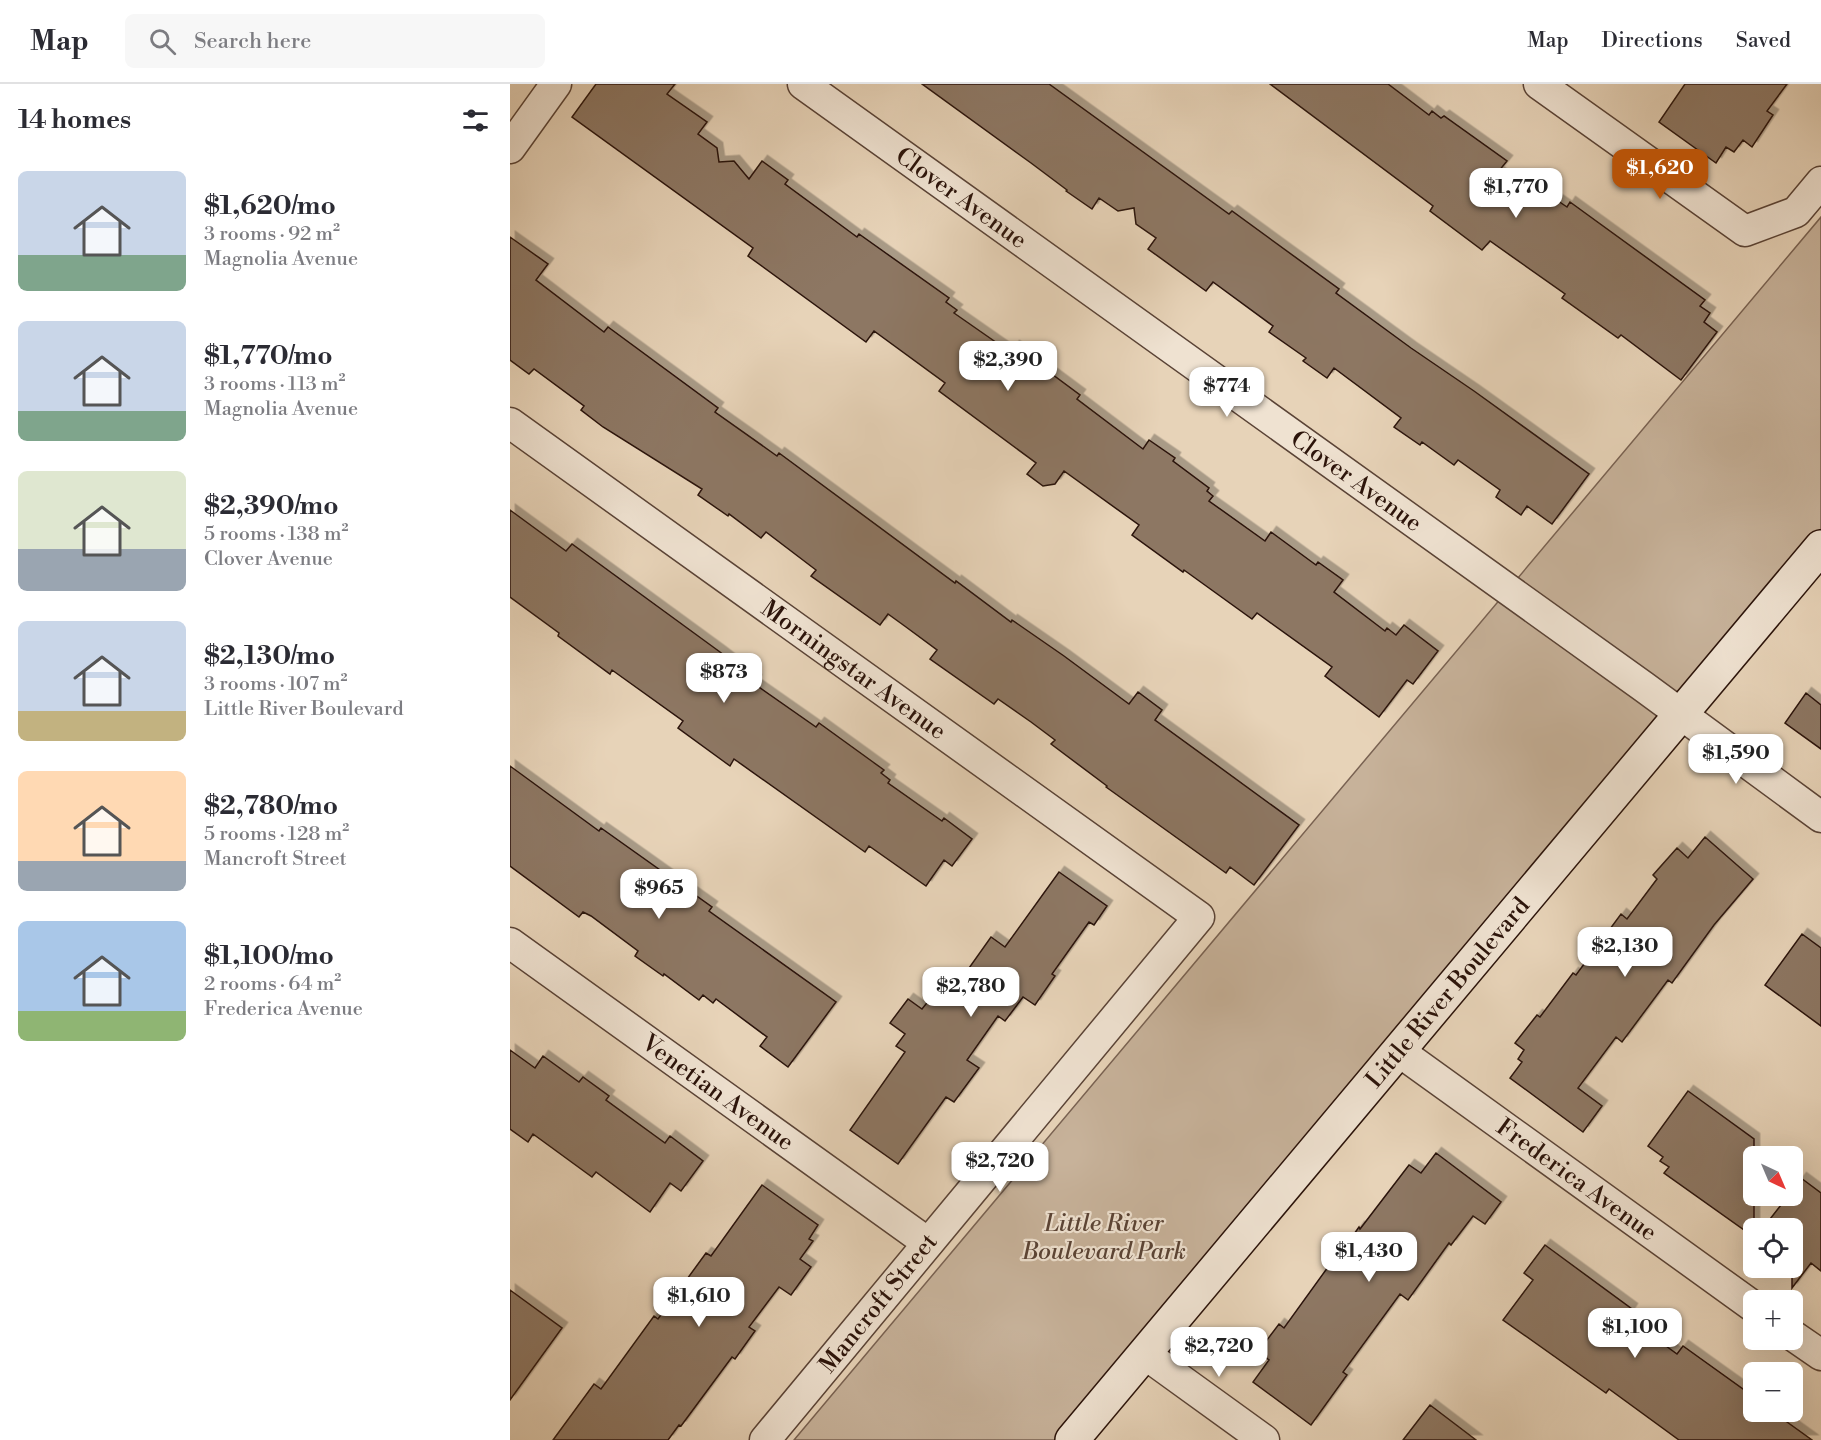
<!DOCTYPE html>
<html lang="en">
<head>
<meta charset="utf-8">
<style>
	:root { --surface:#fff; --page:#f7f7f7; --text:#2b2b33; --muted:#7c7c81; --line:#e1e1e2; --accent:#b45309 }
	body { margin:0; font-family:"Libre Bodoni",serif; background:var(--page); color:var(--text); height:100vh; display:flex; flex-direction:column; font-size:22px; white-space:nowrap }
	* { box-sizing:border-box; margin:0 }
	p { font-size:20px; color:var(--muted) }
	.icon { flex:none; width:33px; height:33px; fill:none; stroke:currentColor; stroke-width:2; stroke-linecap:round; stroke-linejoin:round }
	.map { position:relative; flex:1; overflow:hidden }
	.details { display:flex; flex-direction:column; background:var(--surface); width:510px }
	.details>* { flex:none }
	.needle { width:39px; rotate:136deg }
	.fabs { position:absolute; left:1233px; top:1062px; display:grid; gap:12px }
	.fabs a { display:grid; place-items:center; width:60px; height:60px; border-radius:9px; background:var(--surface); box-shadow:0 6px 24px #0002; font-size:30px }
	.price { position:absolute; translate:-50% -51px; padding:0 14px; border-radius:12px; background:#fff; color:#222; font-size:20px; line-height:39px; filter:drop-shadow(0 2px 3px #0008) }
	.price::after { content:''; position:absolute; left:50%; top:36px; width:18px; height:14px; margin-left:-9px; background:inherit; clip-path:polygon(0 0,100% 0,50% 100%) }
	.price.on { background:var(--accent); color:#fff }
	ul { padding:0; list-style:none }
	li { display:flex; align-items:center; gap:18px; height:150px; padding:0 18px }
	li span { display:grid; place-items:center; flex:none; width:168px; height:120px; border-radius:9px; color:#555 }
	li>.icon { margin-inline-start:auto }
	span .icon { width:72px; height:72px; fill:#fffc; stroke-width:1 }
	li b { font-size:26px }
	h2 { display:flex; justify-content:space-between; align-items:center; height:72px; padding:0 18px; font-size:26px }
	header { display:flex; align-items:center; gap:36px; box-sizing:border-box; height:84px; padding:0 30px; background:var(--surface); border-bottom:2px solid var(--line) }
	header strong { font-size:28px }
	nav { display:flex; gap:33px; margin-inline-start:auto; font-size:21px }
	.search { width:420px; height:54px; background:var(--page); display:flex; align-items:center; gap:15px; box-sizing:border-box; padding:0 21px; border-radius:9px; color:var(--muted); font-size:22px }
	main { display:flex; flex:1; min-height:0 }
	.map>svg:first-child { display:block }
	.green { fill:#c7b29a; stroke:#796252; stroke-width:1.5 }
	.building { fill:#8d7764; stroke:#2b130a; stroke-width:1.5; filter:url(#shadow) }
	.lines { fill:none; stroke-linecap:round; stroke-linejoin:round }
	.street-casing { stroke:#5a4336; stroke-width:33 }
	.secondary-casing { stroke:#2b130a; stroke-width:36 }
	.street { stroke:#efe2d1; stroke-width:30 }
	.secondary { stroke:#efe2d1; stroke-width:33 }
	.labels { text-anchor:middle; stroke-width:4.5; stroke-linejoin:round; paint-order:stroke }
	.street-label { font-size:24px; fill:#2b130a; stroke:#efe2d1 }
	.park-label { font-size:24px; font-style:italic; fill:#5a4335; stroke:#efe2d1 }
</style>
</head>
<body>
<header>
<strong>Map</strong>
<div class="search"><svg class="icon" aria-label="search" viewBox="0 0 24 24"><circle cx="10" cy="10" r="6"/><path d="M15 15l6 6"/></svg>Search here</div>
<nav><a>Map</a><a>Directions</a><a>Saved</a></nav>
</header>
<main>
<section class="details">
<h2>14 homes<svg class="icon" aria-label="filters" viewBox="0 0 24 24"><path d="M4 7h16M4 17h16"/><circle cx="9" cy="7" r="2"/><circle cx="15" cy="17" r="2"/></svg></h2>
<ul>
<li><span style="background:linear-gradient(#c9d6e8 70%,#7fa58c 0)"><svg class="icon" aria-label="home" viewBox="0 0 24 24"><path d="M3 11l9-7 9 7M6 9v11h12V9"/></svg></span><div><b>$1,620/mo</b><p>3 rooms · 92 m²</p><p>Magnolia Avenue</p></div></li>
<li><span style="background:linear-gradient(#c9d6e8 75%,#7fa58c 0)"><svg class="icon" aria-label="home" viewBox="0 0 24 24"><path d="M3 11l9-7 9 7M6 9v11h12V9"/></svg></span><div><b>$1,770/mo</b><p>3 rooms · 113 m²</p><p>Magnolia Avenue</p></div></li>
<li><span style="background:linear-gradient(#dfe7d0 65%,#9aa5b1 0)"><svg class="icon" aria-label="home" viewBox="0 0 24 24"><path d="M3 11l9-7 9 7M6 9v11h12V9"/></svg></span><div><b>$2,390/mo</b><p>5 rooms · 138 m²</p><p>Clover Avenue</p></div></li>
<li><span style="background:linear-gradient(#c9d6e8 75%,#c2b280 0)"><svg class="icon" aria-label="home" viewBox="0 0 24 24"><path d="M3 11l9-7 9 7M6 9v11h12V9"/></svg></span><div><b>$2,130/mo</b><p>3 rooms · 107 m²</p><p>Little River Boulevard</p></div></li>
<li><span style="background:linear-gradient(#ffd9b3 75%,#9aa5b1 0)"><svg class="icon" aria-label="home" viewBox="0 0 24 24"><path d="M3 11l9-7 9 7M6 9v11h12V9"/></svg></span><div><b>$2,780/mo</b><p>5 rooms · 128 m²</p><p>Mancroft Street</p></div></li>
<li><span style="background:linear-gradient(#a9c7e8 75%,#8fb573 0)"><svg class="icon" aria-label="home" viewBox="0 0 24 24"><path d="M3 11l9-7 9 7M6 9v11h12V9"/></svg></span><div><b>$1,100/mo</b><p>2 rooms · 64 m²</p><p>Frederica Avenue</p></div></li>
</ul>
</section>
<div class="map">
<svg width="1311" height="1356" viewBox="0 0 1311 1356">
	<defs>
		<filter id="shadow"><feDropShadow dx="5.5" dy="-5.5" stdDeviation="0" flood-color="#0004"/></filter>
	</defs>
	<rect width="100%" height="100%" fill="#e7d3b8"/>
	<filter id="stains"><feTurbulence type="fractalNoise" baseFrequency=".00333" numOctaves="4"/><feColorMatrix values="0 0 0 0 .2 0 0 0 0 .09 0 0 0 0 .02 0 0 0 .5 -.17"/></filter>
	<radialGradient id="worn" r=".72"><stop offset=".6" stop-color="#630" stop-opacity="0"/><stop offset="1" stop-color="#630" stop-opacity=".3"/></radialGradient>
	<!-- green -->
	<path class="green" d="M 1311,133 L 1311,463 L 562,1356 L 284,1356 Z"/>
	<!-- building -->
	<path class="building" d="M 86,0 L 165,0 L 157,10 L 197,38 L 188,50 L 207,64 L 209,78 L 224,77 L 239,95 L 252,77 L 278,96 L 275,100 L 347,153 L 349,150 L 439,214 L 436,218 L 447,226 L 444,229 L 500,268 L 504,262 L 570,311 L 567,315 L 633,365 L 639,356 L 665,374 L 663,377 L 699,404 L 697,407 L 703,412 L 699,417 L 755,457 L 761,448 L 806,481 L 808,478 L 833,496 L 824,508 L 875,547 L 877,544 L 886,551 L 894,541 L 928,567 L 903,600 L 897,596 L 869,633 L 815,592 L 822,583 L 747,529 L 742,535 L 674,486 L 673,488 L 622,451 L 629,441 L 554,387 L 545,400 L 533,402 L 517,390 L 526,379 L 429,307 L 435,299 L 364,247 L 356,258 L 238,172 L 243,164 L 62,33 Z
		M 412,0 L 539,0 L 719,130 L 722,127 L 829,205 L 826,209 L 901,264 L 964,307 L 1079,390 L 1042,440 L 1017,422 L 1011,431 L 986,413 L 990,406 L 948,376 L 944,381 L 912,358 L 910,361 L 884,343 L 891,334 L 824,284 L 817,294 L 793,277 L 796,274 L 759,248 L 763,242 L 703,198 L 696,207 L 638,165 L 646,154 L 626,140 L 624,124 L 608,127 L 589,114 L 582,125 L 556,107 L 557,106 L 521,79 Z
		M 760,0 L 878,0 L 919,31 L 922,27 L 931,34 L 934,32 L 997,77 L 988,88 L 1028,118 L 1035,108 L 1057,123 L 1060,118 L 1195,216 L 1190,222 L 1200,229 L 1194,238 L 1207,248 L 1171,296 L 1111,251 L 1108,254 L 1052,214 L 1055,210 L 980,157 L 972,166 L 920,127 L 923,122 Z
		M 1175,0 L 1277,0 L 1257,27 L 1263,31 L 1242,63 L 1233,56 L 1224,68 L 1216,63 L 1206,79 L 1149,38 Z
		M 0,153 L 38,180 L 26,196 L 94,248 L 98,243 L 208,324 L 205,328 L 267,372 L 269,369 L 445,499 L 446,497 L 501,538 L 502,536 L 554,572 L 619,620 L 628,608 L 652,626 L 645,636 L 789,741 L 744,801 L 720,783 L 716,789 L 596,703 L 597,702 L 541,660 L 545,656 L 521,638 L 488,615 L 484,620 L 420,575 L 427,566 L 396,543 L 378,530 L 370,541 L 301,492 L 306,486 L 256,448 L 251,454 L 219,430 L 218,432 L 188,411 L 192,405 L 93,343 L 71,326 L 74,322 L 24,285 L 19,290 L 0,276 Z
		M 0,426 L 56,467 L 62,460 L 210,568 L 246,596 L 243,599 L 306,643 L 309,639 L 374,686 L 371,689 L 380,696 L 378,699 L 432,737 L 434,734 L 462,755 L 442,782 L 434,776 L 416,802 L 359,762 L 355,768 L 224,675 L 220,682 L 168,644 L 173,637 L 102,586 L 100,590 L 48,552 L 49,549 L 0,513 Z
		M 1296,609 L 1311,621 L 1311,665 L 1275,639 Z
		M 0,682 L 89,747 L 91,744 L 202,823 L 199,827 L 326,918 L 278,983 L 250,962 L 257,953 L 206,915 L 203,919 L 193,911 L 189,916 L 154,890 L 153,892 L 125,872 L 128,867 L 81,832 L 73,828 L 69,833 L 0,782 Z
		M 1195,753 L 1243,795 L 1204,841 L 1162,899 L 1158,896 L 1112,958 L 1106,953 L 1068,1004 L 1092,1022 L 1073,1048 L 1000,994 L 1012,978 L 1008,975 L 1014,966 L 1005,959 L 1027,931 L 1030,933 L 1063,889 L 1066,891 L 1111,830 L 1117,835 L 1147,795 L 1143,791 L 1167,764 L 1178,774 Z
		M 549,788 L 597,822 L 584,841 L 579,838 L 542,890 L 545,892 L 525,921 L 513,913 L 495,937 L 488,932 L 457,976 L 469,984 L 444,1018 L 436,1013 L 388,1080 L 340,1046 L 395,968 L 386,962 L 395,950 L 380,939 L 398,915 L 412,925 L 424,910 L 435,918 L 481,853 L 495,863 Z
		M 1292,850 L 1311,864 L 1311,942 L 1255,901 Z
		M 0,966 L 25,984 L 33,972 L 69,998 L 73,993 L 99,1012 L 96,1016 L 155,1059 L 160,1052 L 193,1077 L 171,1107 L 160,1099 L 140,1128 L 86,1088 L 82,1093 L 23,1050 L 18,1058 L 0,1045 Z
		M 1178,1007 L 1244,1055 L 1244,1153 L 1154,1089 L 1159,1083 L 1150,1077 L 1153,1073 L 1138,1062 Z
		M 926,1069 L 991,1118 L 975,1140 L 963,1132 L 941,1161 L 939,1159 L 898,1216 L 890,1210 L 833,1288 L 837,1291 L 801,1341 L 743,1298 L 759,1276 L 748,1268 L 769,1240 L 774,1244 L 818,1183 L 820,1184 L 849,1143 L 850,1145 L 899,1081 L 911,1089 Z
		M 1291,1094 L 1311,1109 L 1311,1187 L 1301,1179 L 1282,1204 L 1282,1144 L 1253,1144 L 1278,1112 L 1282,1112 L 1282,1106 Z
		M 252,1101 L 308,1141 L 299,1155 L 303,1157 L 290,1175 L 301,1183 L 281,1211 L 269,1203 L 239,1243 L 245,1247 L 225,1275 L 222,1273 L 171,1342 L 169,1341 L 158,1356 L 43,1356 L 84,1300 L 91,1305 L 144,1232 L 148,1235 L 196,1169 L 201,1172 Z
		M 1035,1161 L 1122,1225 L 1118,1231 L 1128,1238 L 1126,1240 L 1167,1270 L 1173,1262 L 1244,1313 L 1244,1328 L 1263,1328 L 1302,1356 L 1169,1356 L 1099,1305 L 1096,1309 L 993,1236 L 1023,1196 L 1014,1189 Z
		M 0,1206 L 52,1244 L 0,1316 Z
		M 920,1321 L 966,1356 L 893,1356 Z"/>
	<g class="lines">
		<!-- street casing -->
		<g class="street-casing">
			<g id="street">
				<path id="s1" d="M 293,0 L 1134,603 L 1311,733"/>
				<path d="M 1029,0 L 1235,147 L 1286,128 L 1311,98"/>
				<path d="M 0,64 L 46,0"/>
				<path id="s2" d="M 0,339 L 689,833 L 255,1356"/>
				<path id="s3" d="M 0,859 L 418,1159"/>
				<path id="s4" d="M 890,968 L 1244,1223"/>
				<path d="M 1282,1251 L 1311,1271"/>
				<path d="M 635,1270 L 754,1356"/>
			</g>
		</g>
		<!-- secondary casing -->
		<g class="secondary-casing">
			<g id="secondary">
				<path id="s5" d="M 562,1356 L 1311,463"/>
			</g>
		</g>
		<!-- street -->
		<use href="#street" class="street"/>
		<!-- secondary -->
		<use href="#secondary" class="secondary"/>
	</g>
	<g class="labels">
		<!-- street labels -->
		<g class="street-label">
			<text dy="8" stroke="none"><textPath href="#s1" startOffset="195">Clover Avenue</textPath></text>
			<text dy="8" stroke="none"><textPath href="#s1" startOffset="681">Clover Avenue</textPath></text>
			<text dy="8" stroke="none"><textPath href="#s2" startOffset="423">Morningstar Avenue</textPath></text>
			<text dy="8" stroke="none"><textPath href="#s5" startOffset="584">Little River Boulevard</textPath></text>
			<text dy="8" stroke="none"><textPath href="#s3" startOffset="256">Venetian Avenue</textPath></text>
			<text dy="8" stroke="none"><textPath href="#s4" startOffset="218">Frederica Avenue</textPath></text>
			<text transform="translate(368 1219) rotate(-51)" y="8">Mancroft Street</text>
		</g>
		<!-- park labels -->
		<g class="park-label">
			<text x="594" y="1147">Little River<tspan x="594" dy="28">Boulevard Park</tspan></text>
		</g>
	</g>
	<rect width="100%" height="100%" filter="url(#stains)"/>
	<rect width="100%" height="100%" fill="url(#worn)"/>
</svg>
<div class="fabs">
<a><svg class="needle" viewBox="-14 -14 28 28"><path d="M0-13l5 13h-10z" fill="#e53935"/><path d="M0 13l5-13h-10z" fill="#7c7c81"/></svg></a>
<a><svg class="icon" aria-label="locate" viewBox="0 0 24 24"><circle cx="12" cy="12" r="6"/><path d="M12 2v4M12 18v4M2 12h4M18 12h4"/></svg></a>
<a>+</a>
<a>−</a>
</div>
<b class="price on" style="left:1150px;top:116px">$1,620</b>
<b class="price" style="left:1006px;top:135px">$1,770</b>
<b class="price" style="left:498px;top:308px">$2,390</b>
<b class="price" style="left:717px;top:334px">$774</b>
<b class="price" style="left:214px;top:620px">$873</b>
<b class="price" style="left:1226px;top:701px">$1,590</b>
<b class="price" style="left:149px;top:836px">$965</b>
<b class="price" style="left:1115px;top:894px">$2,130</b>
<b class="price" style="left:461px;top:934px">$2,780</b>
<b class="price" style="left:490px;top:1109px">$2,720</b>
<b class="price" style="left:859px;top:1199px">$1,430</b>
<b class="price" style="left:189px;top:1244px">$1,610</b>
<b class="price" style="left:1125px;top:1275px">$1,100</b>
<b class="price" style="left:709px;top:1294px">$2,720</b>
</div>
</main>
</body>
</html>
